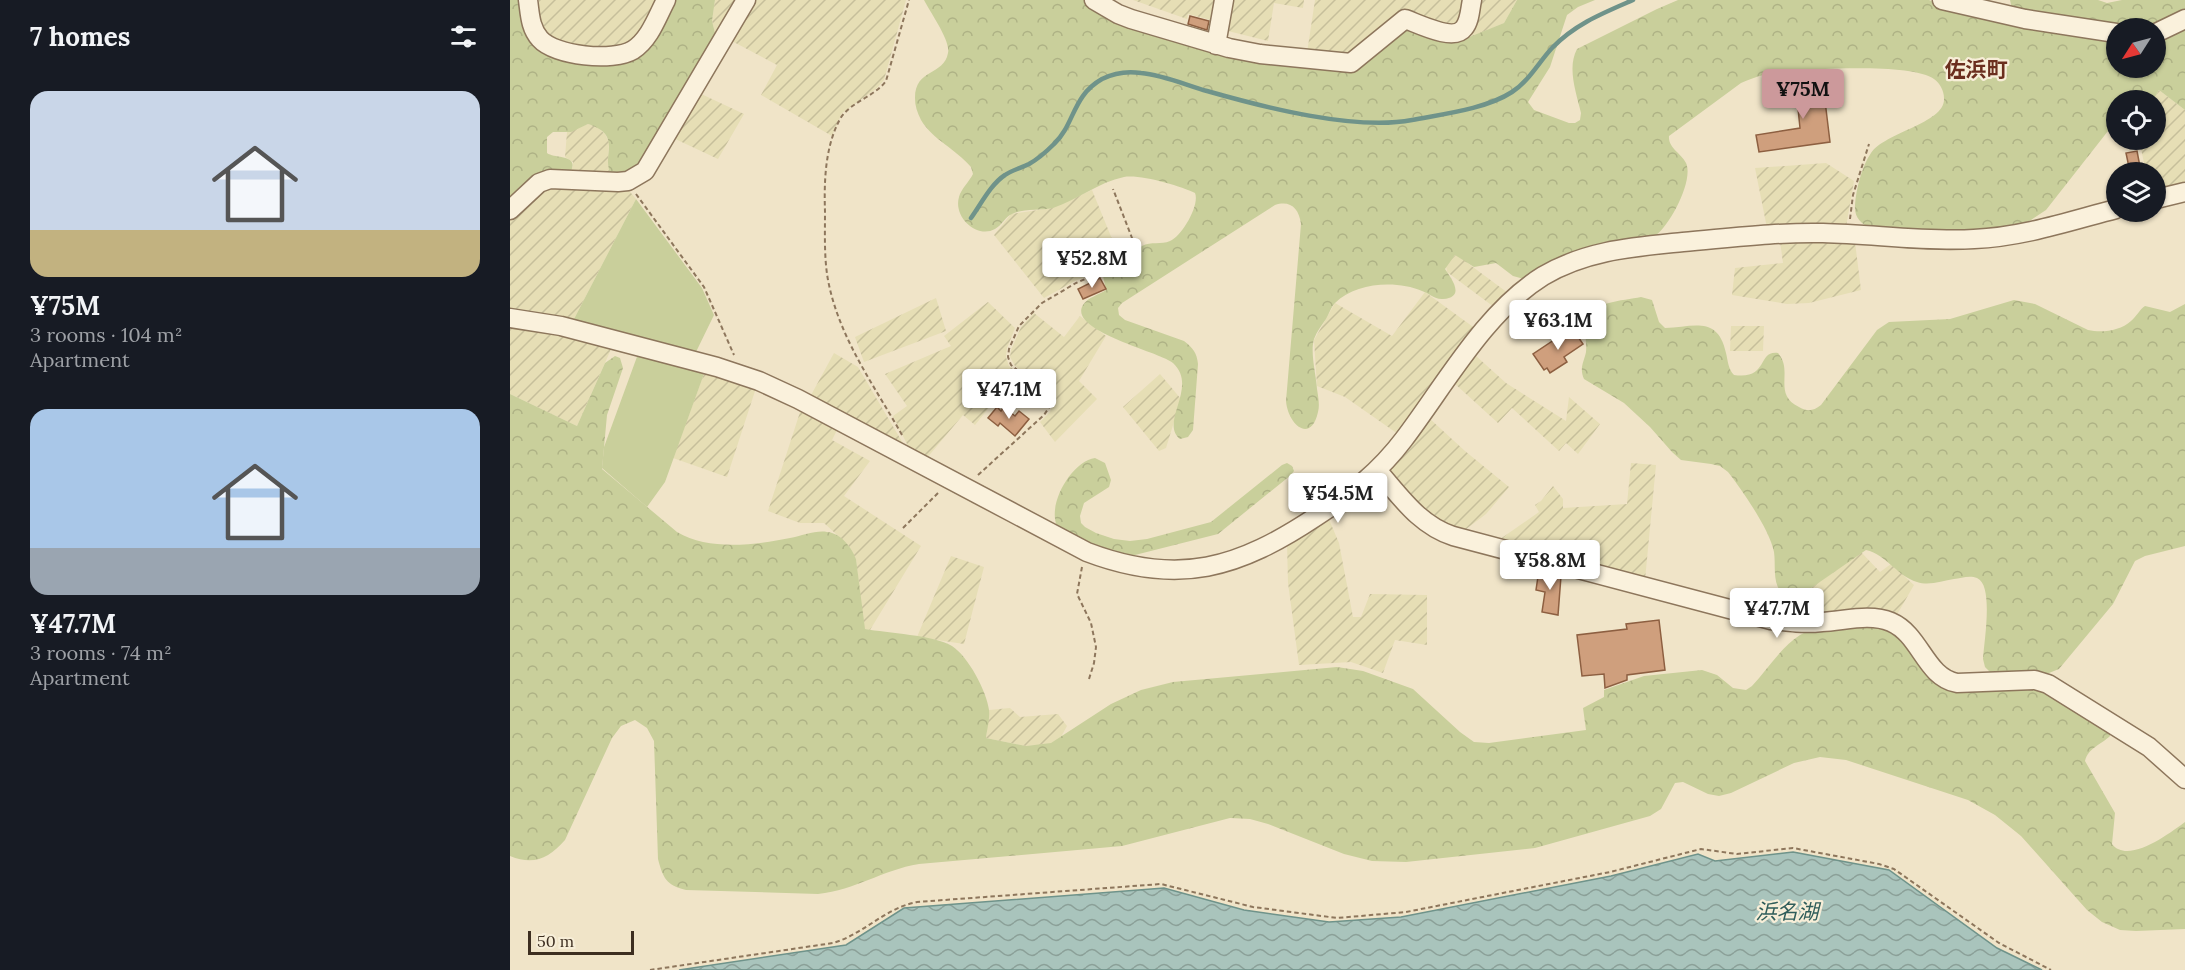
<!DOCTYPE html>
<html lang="en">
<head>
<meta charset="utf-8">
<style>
	:root { --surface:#171b24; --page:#20242c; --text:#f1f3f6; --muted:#9ea1a6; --accent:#cc999b }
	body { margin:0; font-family:Lora,"Noto Sans JP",serif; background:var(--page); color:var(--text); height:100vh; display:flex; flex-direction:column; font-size:22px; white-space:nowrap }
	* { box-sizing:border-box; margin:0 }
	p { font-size:20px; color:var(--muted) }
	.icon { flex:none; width:33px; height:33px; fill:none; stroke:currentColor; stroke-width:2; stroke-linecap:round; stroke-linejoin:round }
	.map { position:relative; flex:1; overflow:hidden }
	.sheet { display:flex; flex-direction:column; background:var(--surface); width:510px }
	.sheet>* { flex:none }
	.needle { width:39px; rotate:234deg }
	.tools { position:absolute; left:1596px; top:18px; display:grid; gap:12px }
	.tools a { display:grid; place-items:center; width:60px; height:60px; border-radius:50%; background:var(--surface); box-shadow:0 2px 4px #0004; font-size:30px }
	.scale { position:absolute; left:18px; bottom:15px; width:106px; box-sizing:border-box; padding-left:6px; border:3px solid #3d2e20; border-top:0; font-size:16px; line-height:21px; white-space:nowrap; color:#3d2e20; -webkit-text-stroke:4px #f7eed8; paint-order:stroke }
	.price { position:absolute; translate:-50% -51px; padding:0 14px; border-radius:6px; background:#fff; color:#222; font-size:20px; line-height:39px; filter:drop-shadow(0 2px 3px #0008) }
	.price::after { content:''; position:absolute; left:50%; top:36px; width:18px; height:14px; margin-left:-9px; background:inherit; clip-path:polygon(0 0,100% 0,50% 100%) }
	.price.active { background:var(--accent); color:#111 }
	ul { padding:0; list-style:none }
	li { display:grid; align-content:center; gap:12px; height:318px; padding:0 30px }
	li span { display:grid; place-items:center; height:186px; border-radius:18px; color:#555 }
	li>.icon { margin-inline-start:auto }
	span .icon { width:108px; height:108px; fill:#fffc; stroke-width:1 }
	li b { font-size:26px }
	h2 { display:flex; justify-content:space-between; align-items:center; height:72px; padding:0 30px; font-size:26px }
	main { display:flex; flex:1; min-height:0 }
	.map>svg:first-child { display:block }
	.farmland { fill:url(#farmland-furrows) }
	.forest { fill:url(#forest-crowns) }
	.garden { fill:#c9cf9b }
	.water { fill:url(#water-waves); stroke:#6f938a; stroke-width:1.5 }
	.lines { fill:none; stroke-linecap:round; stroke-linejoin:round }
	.stream { stroke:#6f938a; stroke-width:4.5 }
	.building { fill:#cf9f7d; stroke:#8d5f41; stroke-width:1.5 }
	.minor-casing { stroke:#8d765c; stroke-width:21 }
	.path { stroke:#8d765c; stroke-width:2; stroke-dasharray:4.5 3; stroke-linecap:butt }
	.minor { stroke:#faf1dc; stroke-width:18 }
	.labels { text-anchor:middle; stroke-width:4.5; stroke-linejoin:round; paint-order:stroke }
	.neighbourhood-label { font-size:21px; font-weight:bold; fill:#6b2e1e; stroke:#f7eed8 }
	.water-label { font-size:21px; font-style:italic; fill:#2f5d5a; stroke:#f7eed8 }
</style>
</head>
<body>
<main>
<section class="sheet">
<h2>7 homes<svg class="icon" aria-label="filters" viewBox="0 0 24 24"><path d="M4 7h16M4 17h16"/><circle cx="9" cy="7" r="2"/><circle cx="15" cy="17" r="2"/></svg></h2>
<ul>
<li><span style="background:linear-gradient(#c9d6e8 75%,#c2b280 0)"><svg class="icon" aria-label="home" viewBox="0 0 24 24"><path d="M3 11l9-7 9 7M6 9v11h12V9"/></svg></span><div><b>¥75M</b><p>3 rooms · 104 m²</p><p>Apartment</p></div></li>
<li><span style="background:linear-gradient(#a9c7e8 75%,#9aa5b1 0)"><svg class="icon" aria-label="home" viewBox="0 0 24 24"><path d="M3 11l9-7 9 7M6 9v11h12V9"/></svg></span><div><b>¥47.7M</b><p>3 rooms · 74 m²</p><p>Apartment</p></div></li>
</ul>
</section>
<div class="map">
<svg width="1675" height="970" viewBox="0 0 1675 970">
	<defs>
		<pattern id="farmland-furrows" width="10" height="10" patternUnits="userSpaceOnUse" patternTransform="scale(1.5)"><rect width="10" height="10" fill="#e6deb5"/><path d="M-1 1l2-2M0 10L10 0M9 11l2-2" fill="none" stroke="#c6bf9b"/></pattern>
		<pattern id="forest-crowns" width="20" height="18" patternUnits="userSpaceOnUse" patternTransform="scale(1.5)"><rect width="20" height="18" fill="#c9cf9b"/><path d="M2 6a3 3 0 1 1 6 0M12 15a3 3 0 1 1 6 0" fill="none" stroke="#aeb285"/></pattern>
		<pattern id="water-waves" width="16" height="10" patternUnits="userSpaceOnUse" patternTransform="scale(1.5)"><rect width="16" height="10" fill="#a9c4bc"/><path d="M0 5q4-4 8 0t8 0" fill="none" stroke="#8ba098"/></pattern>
	</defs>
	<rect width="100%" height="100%" fill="#f0e4c8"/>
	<!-- farmland -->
	<path class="farmland" d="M 29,0 L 150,0 L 129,38 L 109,50 L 50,46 L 35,36 L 29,18 Z
		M 205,0 L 230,0 L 206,37 L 202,21 Z
		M 243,0 L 396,0 L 374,80 L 367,88 L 332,113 L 322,136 L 251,95 L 267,65 L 218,39 Z
		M 623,0 L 709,0 L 705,21 L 678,14 L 677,19 Z
		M 719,0 L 794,0 L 793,8 L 764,3 L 758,41 L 714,30 Z
		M 805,0 L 956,0 L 951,24 L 840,58 L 797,53 Z
		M 967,0 L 1007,0 L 994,23 L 961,37 Z
		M 1649,90 L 1675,110 L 1675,184 L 1646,191 L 1646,172 L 1636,172 L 1629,140 L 1646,140 L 1646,100 L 1643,100 Z
		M 187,92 L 234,114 L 208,159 L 161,137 Z
		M 78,124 L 87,127 L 95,134 L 99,142 L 98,165 L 102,175 L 57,173 L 63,167 L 63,162 L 55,157 L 57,132 Z
		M 1316,163 L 1344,181 L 1336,227 L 1257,228 L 1245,168 Z
		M 116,187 L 126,199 L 63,321 L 0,311 L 0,216 L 32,188 Z
		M 582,190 L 611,261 L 565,281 L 534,298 L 484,235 L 501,214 L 542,208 Z
		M 1270,241 L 1345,242 L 1351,290 L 1299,303 L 1277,304 L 1222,295 L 1225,268 L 1273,263 Z
		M 945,255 L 948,256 L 998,293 L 984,307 L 937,272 L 936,266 Z
		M 915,292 L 966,329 L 888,434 L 835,397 L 807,386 L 804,340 L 825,303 L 882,336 Z
		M 426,298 L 436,331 L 354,362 L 345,337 Z
		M 478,302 L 505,328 L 497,348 L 496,357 L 499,366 L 520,382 L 502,404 L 490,394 L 465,425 L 453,415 L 416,459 L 400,450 L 383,416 L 397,406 L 375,374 L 441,346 L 434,336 Z
		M 524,313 L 554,337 L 570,316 L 596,336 L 569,381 L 587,399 L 545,442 L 530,422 L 540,412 L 542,406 L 540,393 L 505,366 L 500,357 L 501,350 L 511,327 Z
		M 0,326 L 30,329 L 102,347 L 67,426 L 0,394 Z
		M 1221,326 L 1254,326 L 1253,351 L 1220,351 Z
		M 324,353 L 348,367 L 394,445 L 392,446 L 300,397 Z
		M 965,355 L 996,383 L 1056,421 L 1059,397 L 1090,424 L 1068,454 L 1056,443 L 1049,451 L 1002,408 L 988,423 L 944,383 Z
		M 195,371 L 246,388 L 217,477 L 163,458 Z
		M 650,374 L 671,399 L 656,448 L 649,451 L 613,407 Z
		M 291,409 L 328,428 L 322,440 L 360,461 L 334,496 L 411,546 L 360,630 L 354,629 L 346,559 L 338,545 L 314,523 L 290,523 L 258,511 Z
		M 919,418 L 955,451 L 999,487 L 976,514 L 951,533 L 923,522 L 878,470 Z
		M 1121,463 L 1146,465 L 1135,580 L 986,542 L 1029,512 L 1025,505 L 1031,501 L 1043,486 L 1053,499 L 1053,508 L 1117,504 Z
		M 818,517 L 829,543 L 843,617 L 851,617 L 860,594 L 917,595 L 917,645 L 885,640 L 873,673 L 841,662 L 789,665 L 778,583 L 777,544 Z
		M 1351,552 L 1370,572 L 1381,564 L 1404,585 L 1385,618 L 1284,617 L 1294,593 Z
		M 441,556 L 474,567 L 454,644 L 407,637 Z
		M 500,708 L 510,717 L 548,714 L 557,726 L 551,737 L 541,744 L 516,746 L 476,738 L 479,710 Z"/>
	<!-- forest -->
	<path class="forest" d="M 0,0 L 13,0 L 19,34 L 111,61 L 161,0 L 205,0 L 202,21 L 206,37 L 124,172 L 102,175 C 89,157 115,136 78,124 L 61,132 L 43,132 L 37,137 L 37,153 C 45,159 69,154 61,171 L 0,203 Z
		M 414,0 L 575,0 L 593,13 L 838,68 L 896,26 L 952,40 L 994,23 L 1007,0 L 1085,0 L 1068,7 L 1057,15 L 1040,67 L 1018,102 L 1024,110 L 1059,123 L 1065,123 L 1070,120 L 1071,113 C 1066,92 1057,68 1067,49 L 1147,9 L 1168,0 L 1419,0 L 1428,4 L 1606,38 L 1606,68 L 1646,68 L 1646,38 L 1675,25 L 1675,110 L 1649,90 L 1643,100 L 1606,100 L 1606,127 L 1598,131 L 1536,210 L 1521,220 L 1508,226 L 1465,232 L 1362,228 C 1351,225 1344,217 1345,205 C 1346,189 1352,166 1361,153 C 1375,132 1436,123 1434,98 C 1434,91 1430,83 1424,79 C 1401,62 1283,69 1253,75 C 1245,77 1238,80 1231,83 L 1159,136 C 1158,148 1171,153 1176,163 C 1184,180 1160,225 1146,235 L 1014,279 L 1003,276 L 986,263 L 964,267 L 945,255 L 935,269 C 940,277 957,297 933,299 C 925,300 919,293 912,291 C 887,280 846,282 825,303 C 821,307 819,314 816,319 C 812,325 807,331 804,339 C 800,353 806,374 807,389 C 808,396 810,405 808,412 C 801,444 778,425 776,401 L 791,224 C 789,208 780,200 765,205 L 612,303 L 608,308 L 609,315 L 615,320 L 674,341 C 683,348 687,353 688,364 L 683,430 L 678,437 L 670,439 C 649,422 689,387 663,363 C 651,352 557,331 573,305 C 578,297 589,295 596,290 L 593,276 L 594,273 C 601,269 610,268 616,263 C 623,259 624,250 632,246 C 641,241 651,245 660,241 C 672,236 690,205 685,193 C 671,186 630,174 614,177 C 589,182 567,200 543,208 C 530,211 514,208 502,214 C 495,217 492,225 485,229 C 467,239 443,217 449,197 C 451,189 459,182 463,174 L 461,167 C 446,149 423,140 411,120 C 407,112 405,106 405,98 C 405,68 434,76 438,53 C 441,41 420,12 414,0 Z
		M 1500,0 L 1588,0 L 1597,3 L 1612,0 L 1675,0 L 1675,13 L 1641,28 L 1615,28 L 1523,15 L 1502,9 Z
		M 1131,297 L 1142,300 L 1149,322 L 1155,328 C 1183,327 1208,315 1216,353 C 1218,361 1218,369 1224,375 C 1259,380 1247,350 1268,353 C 1284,371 1262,394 1289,407 C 1298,412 1303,411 1311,405 L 1367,330 L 1379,322 L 1440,319 L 1504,300 L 1525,304 L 1578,330 C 1592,333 1610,331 1621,321 C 1627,316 1629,310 1635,306 L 1660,312 L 1675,304 L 1675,546 L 1635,556 L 1625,561 L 1603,604 L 1549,669 L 1534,675 L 1481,673 L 1475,667 L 1473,659 C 1474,642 1484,585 1467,578 C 1460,575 1451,578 1444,579 C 1432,581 1419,586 1407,582 C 1387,576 1377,555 1356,550 L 1294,593 C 1287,597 1279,599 1272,593 C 1262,583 1266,565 1264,552 C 1260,530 1232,490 1218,472 L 1210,466 L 1201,464 L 1171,460 L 1162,452 L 1140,427 L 1114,403 L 1074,379 C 1069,368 1074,362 1076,352 C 1077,343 1074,333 1076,323 C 1079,301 1113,301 1131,297 Z
		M 105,356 L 110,358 L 113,368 L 97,415 L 92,469 L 167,532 C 199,551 244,545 280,538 C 292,536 306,530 317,532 C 331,533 342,548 346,559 L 355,629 C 377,633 424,635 442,646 C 458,656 477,692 479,710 C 480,719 477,730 476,738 L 516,746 L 541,743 L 601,704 L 631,690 L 663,682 L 827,667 L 853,671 L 903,689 L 950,732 L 964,742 L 979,743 L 1076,730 L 1073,708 L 1094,697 L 1094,690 L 1134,676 L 1192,670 L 1207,675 L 1223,688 L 1236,690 L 1242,686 C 1257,670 1271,647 1290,635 C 1306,625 1368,621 1385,630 C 1393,635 1414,665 1421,674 L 1525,686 L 1600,731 L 1600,736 C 1592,744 1578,748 1575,761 L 1605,813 L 1602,844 C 1618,865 1660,833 1675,822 L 1675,929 L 1626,931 L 1610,930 L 1592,922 L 1577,910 L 1511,836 L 1485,815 L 1458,800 L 1336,760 L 1310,757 L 1284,763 L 1221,793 L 1209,796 L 1198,794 L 1173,782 L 1165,783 L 1151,809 L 1140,816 L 1025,848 L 896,862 L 862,861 L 834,854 L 758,824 L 740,819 L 720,818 L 612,846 L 409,864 C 372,870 346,890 308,894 L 176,890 C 156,885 153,878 148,859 L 144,741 L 137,728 L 125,720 L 111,726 L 102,738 L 55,840 C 39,858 24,866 0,856 L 0,394 L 67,426 L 95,363 Z
		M 585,458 L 595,463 L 601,480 L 599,487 L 574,503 L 570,516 L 571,523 L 575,527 L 586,533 L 604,539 L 620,541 L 637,539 L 701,522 L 772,465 L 777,463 L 782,466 L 784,471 L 781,475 L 708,534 L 621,556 C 593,553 570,539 547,526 C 537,504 562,461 585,458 Z"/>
	<!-- garden -->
	<path class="garden" d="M 126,199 L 192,288 L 204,315 L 185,354 L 63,321 Z
		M 128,354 L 195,371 L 155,482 L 137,507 L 92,468 L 94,447 Z"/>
	<!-- water -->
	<path class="water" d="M 1283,852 L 1379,870 L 1487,948 L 1532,970 L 169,970 L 336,945 L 394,908 L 654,888 L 734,910 L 819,922 L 891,917 L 1101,876 L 1188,854 L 1205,861 Z"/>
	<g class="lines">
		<!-- stream -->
		<path class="stream" d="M 461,218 C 471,204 481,184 495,175 C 502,170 511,168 519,164 C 528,159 537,151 544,144 C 565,124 562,96 592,79 C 604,73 618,71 631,73 C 653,75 676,85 697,91 C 753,107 845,131 902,120 C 933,114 976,109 1002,92 C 1019,81 1029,62 1042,48 C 1065,24 1093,13 1123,0"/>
	</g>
	<!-- building -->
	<path class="building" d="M 680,16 L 699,21 L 697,30 L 678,24 Z
		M 1312,76 L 1320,142 L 1249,152 L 1246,135 L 1290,128 L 1285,79 Z
		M 1627,151 L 1631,172 L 1620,172 L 1616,153 Z
		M 590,278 L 596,289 L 573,299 L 568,289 Z
		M 1062,328 L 1073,344 L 1054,357 L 1057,362 L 1040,373 L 1037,368 L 1034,370 L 1023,354 Z
		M 487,407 L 491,411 L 494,407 L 505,416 L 509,411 L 519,419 L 505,436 L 490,423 L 488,426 L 478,418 Z
		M 1029,570 L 1051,576 L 1048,615 L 1032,612 L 1035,592 L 1026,590 Z
		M 1149,620 L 1155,670 L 1117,675 L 1117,680 L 1095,688 L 1094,674 L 1072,676 L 1067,635 L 1117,629 L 1116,624 Z"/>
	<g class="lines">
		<!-- minor casing -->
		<g class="minor-casing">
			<path id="minor" d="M 18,0 C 20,14 20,28 30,39 C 45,56 103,62 123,50 C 140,39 147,17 156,0
				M 584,0 L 608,14 L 621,19 L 719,48 L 750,54 L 841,63 L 895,19 C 909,24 944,42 954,28 C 960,21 960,9 962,0
				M 1432,0 L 1515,19 L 1606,33
				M 1646,33 L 1675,19
				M 706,45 L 714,0
				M 1646,199 L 1675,192
				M 0,210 L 29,183 L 40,179 L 108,182 L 118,181 L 135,171 L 236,0
				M 0,318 L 51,326 L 207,367 L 249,381 L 288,399 L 577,552 C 669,587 729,568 807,516 C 841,494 870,471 894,439 C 935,385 975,312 1033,276 C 1077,250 1124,247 1173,242 C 1220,238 1266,232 1313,233 C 1363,234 1414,242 1464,239 C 1513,237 1560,221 1606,209
				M 867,470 C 890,496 909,525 943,536 L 1261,620 C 1278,622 1295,624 1312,622 C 1334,621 1360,613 1381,622 C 1411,635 1415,677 1447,683 L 1525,680 L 1538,684 L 1639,747 L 1675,779"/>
		</g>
		<!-- path -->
		<path class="path" d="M 126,194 L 194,287 L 224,355
			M 1340,219 L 1343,195 L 1359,144
			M 392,435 C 364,385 329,338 318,280 C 314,258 315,234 315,212 C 314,181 315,147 330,119 C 340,102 364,97 376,81 L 399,0
			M 468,475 L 534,415 L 540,406 L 538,394 L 501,365 L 498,357 L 499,349 L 509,326 L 532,303 L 566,283 L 615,262 L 620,258 L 624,245 L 622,238 L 603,189
			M 393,528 L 429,492
			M 572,567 L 567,594 L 581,623 L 586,647 L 584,663 L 579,679
			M 140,970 L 323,943 C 354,934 375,908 407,902 L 651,884 L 743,907 L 827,918 L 896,912 L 1100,872 L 1191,849 L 1227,854 L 1283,848 L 1369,864 L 1384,869 L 1489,943 L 1541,970"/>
		<!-- minor -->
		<use href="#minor" class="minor"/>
	</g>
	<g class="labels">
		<!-- neighbourhood labels -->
		<g class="neighbourhood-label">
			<text x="1466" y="77">佐浜町</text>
		</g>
		<!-- water labels -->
		<g class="water-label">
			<text x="1277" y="919">浜名湖</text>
		</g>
	</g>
</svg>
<div class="tools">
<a><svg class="needle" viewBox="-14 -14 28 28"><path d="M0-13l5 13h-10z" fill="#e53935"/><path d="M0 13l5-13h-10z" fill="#9ea1a6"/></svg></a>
<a><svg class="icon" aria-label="locate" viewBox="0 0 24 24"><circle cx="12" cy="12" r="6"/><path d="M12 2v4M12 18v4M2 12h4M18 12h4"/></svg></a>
<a><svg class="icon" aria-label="layers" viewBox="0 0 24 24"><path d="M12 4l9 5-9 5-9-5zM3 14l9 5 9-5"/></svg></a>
</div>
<div class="scale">50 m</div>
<b class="price active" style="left:1293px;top:120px">¥75M</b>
<b class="price" style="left:582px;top:289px">¥52.8M</b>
<b class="price" style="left:1048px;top:351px">¥63.1M</b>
<b class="price" style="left:499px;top:420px">¥47.1M</b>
<b class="price" style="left:828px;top:524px">¥54.5M</b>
<b class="price" style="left:1040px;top:591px">¥58.8M</b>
<b class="price" style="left:1267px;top:639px">¥47.7M</b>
</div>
</main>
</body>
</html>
